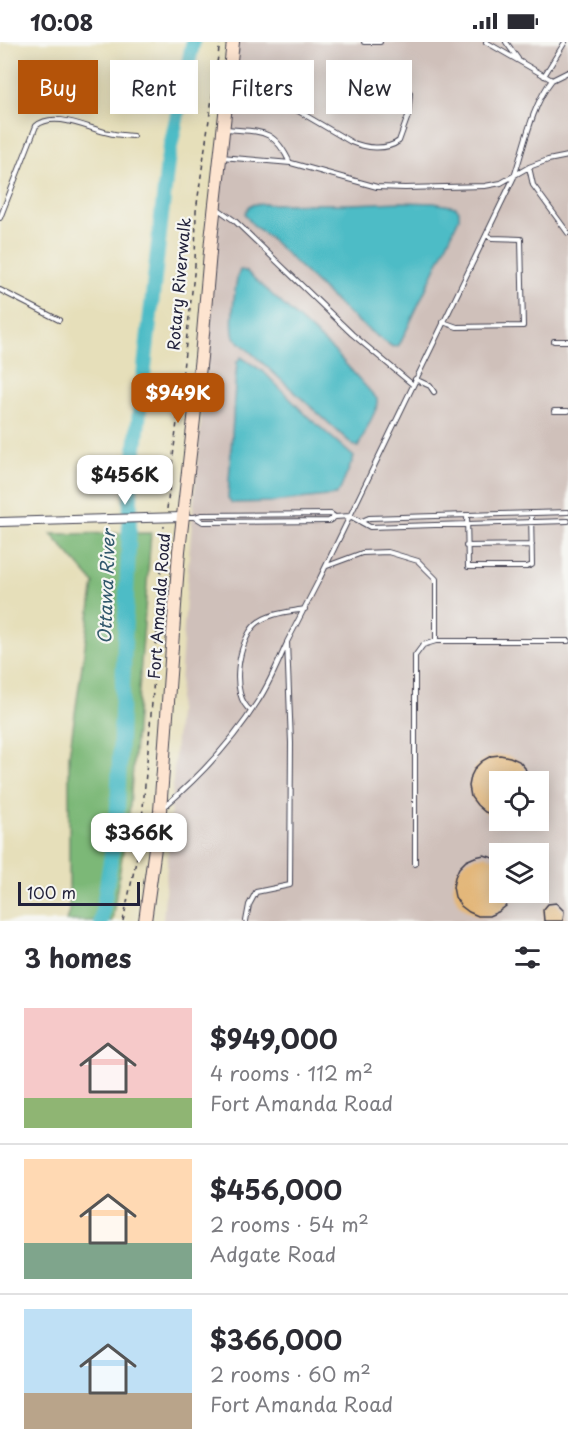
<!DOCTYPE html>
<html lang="en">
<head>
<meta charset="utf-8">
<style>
	:root { --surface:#fff; --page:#f2f2f3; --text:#2b2b33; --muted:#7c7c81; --line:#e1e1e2; --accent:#b45309 }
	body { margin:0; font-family:"Playpen Sans",sans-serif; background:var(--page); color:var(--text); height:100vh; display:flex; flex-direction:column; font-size:22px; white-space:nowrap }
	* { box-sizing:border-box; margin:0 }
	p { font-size:20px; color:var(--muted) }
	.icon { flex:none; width:33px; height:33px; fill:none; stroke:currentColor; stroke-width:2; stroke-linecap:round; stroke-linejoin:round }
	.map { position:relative; height:879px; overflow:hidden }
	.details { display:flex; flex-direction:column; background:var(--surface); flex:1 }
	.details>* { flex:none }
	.hud { position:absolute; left:18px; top:18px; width:532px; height:54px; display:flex; gap:12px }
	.buttons { position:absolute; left:489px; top:729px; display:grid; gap:12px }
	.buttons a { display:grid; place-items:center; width:60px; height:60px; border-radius:0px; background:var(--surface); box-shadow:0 3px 15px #0003; font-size:30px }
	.scale { position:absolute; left:18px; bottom:15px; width:122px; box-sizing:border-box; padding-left:6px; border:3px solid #22223b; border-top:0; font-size:16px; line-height:21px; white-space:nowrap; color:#22223b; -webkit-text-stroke:4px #f6f6f2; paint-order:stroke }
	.price { position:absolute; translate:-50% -51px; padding:0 14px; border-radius:12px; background:#fff; color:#222; font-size:20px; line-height:39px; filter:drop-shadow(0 2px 3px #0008) }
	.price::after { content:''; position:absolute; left:50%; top:36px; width:18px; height:14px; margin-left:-9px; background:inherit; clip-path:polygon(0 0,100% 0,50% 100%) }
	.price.selected { background:var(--accent); color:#fff }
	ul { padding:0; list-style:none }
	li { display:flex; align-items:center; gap:18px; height:150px; padding:0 24px }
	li+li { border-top:2px solid var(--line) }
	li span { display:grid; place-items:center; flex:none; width:168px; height:120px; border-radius:0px; color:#555 }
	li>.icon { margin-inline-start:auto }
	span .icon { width:72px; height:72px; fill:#fffc; stroke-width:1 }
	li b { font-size:26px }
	h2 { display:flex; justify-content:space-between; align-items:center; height:72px; padding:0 24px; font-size:26px }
	.pill { padding:0 21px; border-radius:0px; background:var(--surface); box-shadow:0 3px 15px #0003; font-size:21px; line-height:54px }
	.pill.selected { background:var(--accent); color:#fff }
	.status { display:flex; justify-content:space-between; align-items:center; height:42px; padding:0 30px; background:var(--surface); direction:ltr }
	.status svg { height:16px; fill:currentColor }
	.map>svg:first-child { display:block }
	.industrial { fill:#cfc0ba; fill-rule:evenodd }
	.forest { fill:#7cb877; stroke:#4f6d59; stroke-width:1.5 }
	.water { fill:#4ebcc6; stroke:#386f80; stroke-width:1.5 }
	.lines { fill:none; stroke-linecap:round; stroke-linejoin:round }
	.river { stroke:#4ebcc6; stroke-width:15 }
	.building { fill:#e3b77a }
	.lane-casing { stroke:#3f3e4e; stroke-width:6 }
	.street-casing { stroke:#3f3e4e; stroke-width:10 }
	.secondary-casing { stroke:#3f3e4e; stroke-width:14 }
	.path { stroke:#3f3e4e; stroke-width:1.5; stroke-dasharray:4.5 4.5; stroke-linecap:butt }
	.lane { stroke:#fff; stroke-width:4 }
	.street { stroke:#fff; stroke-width:8 }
	.secondary { stroke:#fde4d0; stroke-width:12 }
	.labels { text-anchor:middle; stroke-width:4.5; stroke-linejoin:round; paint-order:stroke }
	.street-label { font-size:16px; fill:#22223b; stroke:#f6f6f2 }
	.water-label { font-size:18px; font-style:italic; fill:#31586c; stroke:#f6f6f2 }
</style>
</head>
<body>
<div class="status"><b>10:08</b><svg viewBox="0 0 49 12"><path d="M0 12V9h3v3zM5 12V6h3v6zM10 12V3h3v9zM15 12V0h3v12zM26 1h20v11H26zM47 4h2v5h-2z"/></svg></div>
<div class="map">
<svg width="568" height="879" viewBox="0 0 568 879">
	<rect width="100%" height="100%" fill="#f6f6f2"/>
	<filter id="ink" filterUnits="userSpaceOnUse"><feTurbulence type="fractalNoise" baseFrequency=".0167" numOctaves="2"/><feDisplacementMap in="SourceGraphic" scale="12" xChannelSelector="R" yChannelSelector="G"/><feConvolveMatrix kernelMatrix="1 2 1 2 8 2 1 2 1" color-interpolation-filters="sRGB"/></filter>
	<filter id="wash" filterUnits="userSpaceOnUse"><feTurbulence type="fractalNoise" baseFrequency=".008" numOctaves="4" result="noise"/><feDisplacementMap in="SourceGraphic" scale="24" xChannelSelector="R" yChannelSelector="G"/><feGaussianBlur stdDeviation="1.35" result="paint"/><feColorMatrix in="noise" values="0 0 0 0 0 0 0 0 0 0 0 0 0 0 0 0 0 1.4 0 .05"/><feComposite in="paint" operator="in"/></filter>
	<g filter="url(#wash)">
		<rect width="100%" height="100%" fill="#e6dfba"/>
		<!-- industrial -->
		<path class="industrial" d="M 237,0 L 568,0 L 568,879 L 163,879 L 189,514 L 222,133 ZM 500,740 L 538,740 L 538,778 L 500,778 ZM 500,812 L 538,812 L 538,850 L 500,850 Z"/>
		<!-- forest -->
		<path class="forest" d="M 151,491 L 130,764 L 112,879 L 66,879 L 69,869 L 69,713 L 94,541 L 51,492 Z"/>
		<!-- water -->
		<path class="water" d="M 401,160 L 434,161 L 456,165 L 459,169 L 459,176 L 401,300 L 398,304 L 393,305 C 348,277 313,236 274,200 C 265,191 249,183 245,171 L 250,163 L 257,162 L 353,162 Z
			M 240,228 L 246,229 L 334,309 L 377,357 L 377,365 L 358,405 L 353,403 L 234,295 C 230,284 235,238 240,228 Z
			M 241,315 L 264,330 L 305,372 L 354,415 L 340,448 L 336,453 L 273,460 L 236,461 L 232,461 L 228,456 L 235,344 L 237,320 Z"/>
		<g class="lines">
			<!-- river -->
			<path class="river" d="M 101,879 L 117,777 L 131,446 L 168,116 L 193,0"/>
		</g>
		<g id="blocks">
			<!-- building -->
			<path class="building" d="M 500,713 L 510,715 L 519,719 L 525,726 L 530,740 L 500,740 L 500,773 L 494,773 L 485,770 L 477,763 L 471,755 L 469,744 L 471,734 L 475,726 L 482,719 L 491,714 Z
				M 484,813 L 500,818 L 500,850 L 513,850 L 506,864 L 498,870 L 489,874 L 478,874 L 469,870 L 461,864 L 455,855 L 453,845 L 455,835 L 459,826 L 466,819 L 475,815 Z
				M 556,861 L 564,869 L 563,879 L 544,879 L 543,868 L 548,862 Z"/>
		</g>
	</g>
	<g filter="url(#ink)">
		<use href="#blocks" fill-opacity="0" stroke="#3f3e4e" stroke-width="1.5"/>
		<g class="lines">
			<!-- lane casing -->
			<g class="lane-casing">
				<path id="lane" d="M 364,0 L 380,0
					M 506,0 L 518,17
					M 544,34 L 565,0
					M 552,38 L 568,30
					M 231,40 L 256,45 L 264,49 L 351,100 C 365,106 386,109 399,99 L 408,74 L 410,51
					M 227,87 C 261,90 274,86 290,121
					M 221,115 L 291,121 L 377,145 L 405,146 L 485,144 L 501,141 L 529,125 L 548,118 L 568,114
					M 529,125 L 533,143 L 568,191
					M 218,167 L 235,179 L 352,292 L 412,342
					M 0,176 L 36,84 C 54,68 89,87 109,91 C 117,93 125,93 133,94
					M 0,248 L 59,278
					M 443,280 L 457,285 L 523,284 L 521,197 L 492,196 L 486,193
					M 554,299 L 568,299
					M 415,337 L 430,344 L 434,350
					M 554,369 L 568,369
					M 467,473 L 468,525 L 527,525 L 532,523 L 531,471
					M 185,475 L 195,475 L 202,473 L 331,472 L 335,475 L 350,474 L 370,485 L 568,479
					M 195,475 L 203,480 L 329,479 L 335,475
					M 362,479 L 369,476 L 568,470
					M 466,504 L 532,503
					M 327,524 L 362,511 L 388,510 L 418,519 L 436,537 L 436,599 L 568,599
					M 251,669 C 229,653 238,599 256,582 C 268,571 289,570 305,567
					M 163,766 C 199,735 233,699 258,659 C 270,641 278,620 287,601
					M 415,822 L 415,614 L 423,603 L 436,599
					M 246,879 L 249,863 L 256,850 L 290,843 L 291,701 L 287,600 L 320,536 L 514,135 C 524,105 532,63 552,38 L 486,0"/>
			</g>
			<!-- street casing -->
			<g class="street-casing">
				<path id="street" d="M 0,480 L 182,475"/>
			</g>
			<!-- secondary casing -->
			<g class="secondary-casing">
				<path id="secondary" d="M 145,879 L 160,769 L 179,509 L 201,315 L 211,198 L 233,0"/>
			</g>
			<!-- path -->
			<path class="path" d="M 167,467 L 195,223 L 196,169 L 220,0
				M 123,879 L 140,801 L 153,649 L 164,484"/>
			<!-- lane -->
			<use href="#lane" class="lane"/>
			<!-- street -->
			<use href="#street" class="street"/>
			<!-- secondary -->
			<use href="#secondary" class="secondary"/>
		</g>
	</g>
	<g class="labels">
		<!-- street labels -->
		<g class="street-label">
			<text transform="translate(179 242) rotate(-85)" y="6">Rotary Riverwalk</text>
			<text transform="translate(159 564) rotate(-86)" y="6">Fort Amanda Road</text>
		</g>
		<!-- water labels -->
		<g class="water-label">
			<text transform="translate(107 545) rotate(-88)" y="6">Ottawa River</text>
		</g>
	</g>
</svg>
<div class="buttons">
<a><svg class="icon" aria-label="locate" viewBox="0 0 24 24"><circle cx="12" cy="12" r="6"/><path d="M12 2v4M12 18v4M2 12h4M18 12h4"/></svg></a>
<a><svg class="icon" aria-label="layers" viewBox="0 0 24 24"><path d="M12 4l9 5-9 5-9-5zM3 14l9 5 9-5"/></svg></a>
</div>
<div class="scale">100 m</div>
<b class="price selected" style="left:178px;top:382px">$949K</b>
<b class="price" style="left:125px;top:464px">$456K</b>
<b class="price" style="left:139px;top:822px">$366K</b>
<div class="hud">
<a class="pill selected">Buy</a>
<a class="pill">Rent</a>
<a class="pill">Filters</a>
<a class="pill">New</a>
</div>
</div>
<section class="details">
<h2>3 homes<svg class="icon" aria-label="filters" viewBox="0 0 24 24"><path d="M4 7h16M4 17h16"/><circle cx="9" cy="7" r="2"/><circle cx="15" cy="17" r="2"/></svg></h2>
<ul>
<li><span style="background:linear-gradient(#f6c9c9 75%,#8fb573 0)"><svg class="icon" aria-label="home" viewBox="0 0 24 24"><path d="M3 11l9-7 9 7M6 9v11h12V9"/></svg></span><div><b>$949,000</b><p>4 rooms · 112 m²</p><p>Fort Amanda Road</p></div></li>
<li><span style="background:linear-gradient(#ffd9b3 70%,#7fa58c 0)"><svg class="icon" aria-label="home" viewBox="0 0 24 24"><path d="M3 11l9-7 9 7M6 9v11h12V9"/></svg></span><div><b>$456,000</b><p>2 rooms · 54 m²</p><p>Adgate Road</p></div></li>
<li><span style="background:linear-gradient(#bfe0f5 70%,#b9a48a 0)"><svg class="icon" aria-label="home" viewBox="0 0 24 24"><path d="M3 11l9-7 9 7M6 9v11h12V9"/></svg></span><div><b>$366,000</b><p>2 rooms · 60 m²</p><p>Fort Amanda Road</p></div></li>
</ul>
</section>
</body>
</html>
